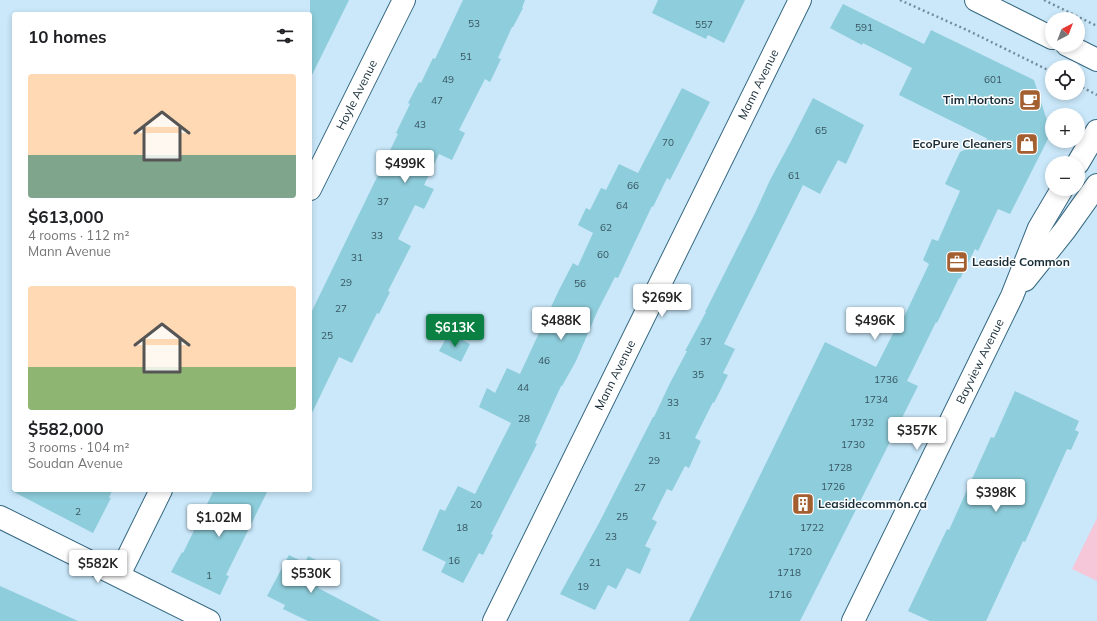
<!DOCTYPE html>
<html lang="en">
<head>
<meta charset="utf-8">
<style>
	:root { --surface:#fff; --page:#f6f6f6; --text:#202124; --muted:#757577; --accent:#0b8043 }
	body { margin:0; font-family:Mulish,sans-serif; background:var(--page); color:var(--text); height:100vh; display:flex; flex-direction:column; font-size:15px; white-space:nowrap }
	* { box-sizing:border-box; margin:0 }
	p { font-size:13px; color:var(--muted) }
	.icon { flex:none; width:22px; height:22px; fill:none; stroke:currentColor; stroke-width:2; stroke-linecap:round; stroke-linejoin:round }
	.map { position:relative; flex:1; overflow:hidden }
	.details { position:absolute; left:12px; top:12px; width:300px; height:480px; display:flex; flex-direction:column; background:var(--surface); border-radius:4px; box-shadow:0 2px 6px #0003 }
	.details>* { flex:none }
	.needle { width:26px; rotate:42deg }
	.fabs { position:absolute; left:1045px; top:12px; display:grid; gap:8px }
	.fabs a { display:grid; place-items:center; width:40px; height:40px; border-radius:50%; background:var(--surface); box-shadow:0 2px 6px #0003; font-size:20px }
	.price { position:absolute; translate:-50% -34px; padding:0 9px; border-radius:4px; background:#fff; color:#222; font-size:13px; line-height:26px; filter:drop-shadow(0 1px 2px #0008) }
	.price::after { content:''; position:absolute; left:50%; top:24px; width:12px; height:9px; margin-left:-6px; background:inherit; clip-path:polygon(0 0,100% 0,50% 100%) }
	.price.on { background:var(--accent); color:#fff }
	ul { padding:0; list-style:none }
	li { display:grid; align-content:center; gap:8px; height:212px; padding:0 16px }
	li span { display:grid; place-items:center; height:124px; border-radius:4px; color:#555 }
	li>.icon { margin-inline-start:auto }
	span .icon { width:72px; height:72px; fill:#fffc; stroke-width:1 }
	li b { font-size:17px }
	h2 { display:flex; justify-content:space-between; align-items:center; height:48px; padding:0 16px; font-size:17px }
	.map>svg:first-child { display:block }
	.green { fill:#f5c7d9 }
	.building { fill:#8ecddb }
	.lines { fill:none; stroke-linecap:round; stroke-linejoin:round }
	.street-casing { stroke:#376881; stroke-width:24 }
	.secondary-casing { stroke:#376881; stroke-width:24 }
	.primary-casing { stroke:#376881; stroke-width:24 }
	.path { stroke:#748d9c; stroke-width:2.5; stroke-dasharray:2 3; stroke-linecap:butt }
	.street { stroke:#fff; stroke-width:22 }
	.secondary { stroke:#fff; stroke-width:22 }
	.primary { stroke:#fff; stroke-width:22 }
	.labels { text-anchor:middle; stroke-width:3; stroke-linejoin:round; paint-order:stroke }
	.number-label { font-size:10px; fill:#365561 }
	.street-label { font-size:12px; fill:#182d38; stroke:#fff }
	.poi-label { font-size:12px; font-weight:bold; fill:#182d38; stroke:#fff; text-anchor:end }
</style>
</head>
<body>
<div class="map">
<svg width="1097" height="621" viewBox="0 0 1097 621">
	<rect width="100%" height="100%" fill="#cae8fa"/>
	<!-- green -->
	<path class="green" d="M 1097,518 L 1097,581 L 1072,569 Z"/>
	<!-- building -->
	<path class="building" d="M 310,0 L 349,0 L 310,79 Z
		M 463,0 L 525,0 L 522,8 L 523,8 L 513,27 L 512,27 L 498,58 L 501,59 L 490,82 L 485,79 L 459,130 L 465,133 L 452,160 L 439,154 L 424,185 L 434,189 L 424,209 L 415,205 L 398,239 L 411,246 L 388,291 L 390,292 L 379,314 L 377,313 L 352,363 L 339,357 L 310,417 L 310,315 L 398,134 L 396,133 L 410,104 L 408,103 L 419,82 L 421,83 L 433,58 L 435,59 Z
		M 658,0 L 745,0 L 724,43 L 708,35 L 706,39 L 652,13 Z
		M 843,4 L 924,44 L 931,30 L 1034,80 L 1051,133 L 1010,214 L 998,209 L 978,251 L 975,249 L 960,279 L 959,278 L 937,323 L 936,322 L 907,381 L 918,386 L 800,621 L 689,621 L 825,342 L 876,367 L 902,316 L 904,317 L 929,264 L 923,260 L 932,239 L 938,241 L 960,191 L 945,184 L 960,152 L 988,139 L 899,95 L 912,68 L 863,43 L 862,45 L 830,28 Z
		M 682,88 L 710,102 L 670,180 L 667,178 L 653,207 L 652,206 L 618,278 L 615,277 L 598,310 L 576,361 L 562,386 L 561,386 L 535,443 L 537,444 L 491,534 L 493,535 L 483,555 L 479,553 L 463,583 L 441,572 L 446,562 L 422,550 L 440,509 L 445,511 L 458,486 L 475,494 L 511,423 L 479,407 L 487,388 L 495,393 L 507,368 L 520,374 L 559,290 L 573,263 L 578,266 L 593,233 L 578,225 L 586,208 L 590,210 L 601,188 L 606,190 L 619,164 L 638,173 Z
		M 813,98 L 864,125 L 846,164 L 838,160 L 820,194 L 803,185 L 724,344 L 735,349 L 723,373 L 728,375 L 714,403 L 713,402 L 695,438 L 701,441 L 689,468 L 685,466 L 672,491 L 667,489 L 652,519 L 657,522 L 645,546 L 651,549 L 640,574 L 627,568 L 616,589 L 608,585 L 595,610 L 560,594 L 599,523 L 653,417 L 654,417 L 670,383 L 687,351 L 685,351 L 706,312 L 705,312 L 756,211 L 770,180 L 790,143 Z
		M 449,333 L 470,344 L 461,362 L 439,351 Z
		M 1015,391 L 1079,421 L 1075,430 L 1079,432 L 1071,450 L 1067,449 L 1025,542 L 1023,541 L 986,621 L 930,621 L 908,611 L 947,529 L 949,530 L 991,437 L 994,438 Z
		M 10,490 L 112,490 L 109,498 L 111,498 L 93,533 Z
		M 214,490 L 268,490 L 226,575 L 229,576 L 220,595 L 171,572 L 182,552 L 183,553 Z
		M 289,555 L 305,563 L 308,556 L 324,564 L 320,574 L 324,576 L 318,588 L 381,621 L 308,621 L 283,609 L 285,605 L 267,596 Z
		M 0,586 L 78,621 L 0,621 Z"/>
	<g class="lines">
		<!-- street casing -->
		<g class="street-casing">
			<g id="street">
				<path id="s1" d="M 310,189 L 404,0"/>
				<path d="M 0,517 L 209,621"/>
				<path d="M 119,575 L 161,490"/>
				<path id="s2" d="M 494,621 L 800,0"/>
			</g>
		</g>
		<!-- secondary casing -->
		<g class="secondary-casing">
			<g id="secondary">
				<path d="M 1078,163 L 1097,131"/>
				<path d="M 1025,280 L 1065,230 L 1097,185"/>
				<path id="s3" d="M 853,621 L 1012,296 L 1039,228 L 1062,189"/>
			</g>
		</g>
		<!-- primary casing -->
		<g class="primary-casing">
			<path id="primary" d="M 976,0 L 1052,38
				M 1067,45 L 1097,60"/>
		</g>
		<!-- path -->
		<path class="path" d="M 900,0 L 969,31 L 1052,72
			M 1044,0 L 1097,26
			M 1078,85 L 1097,95"/>
		<!-- street -->
		<use href="#street" class="street"/>
		<!-- secondary -->
		<use href="#secondary" class="secondary"/>
		<!-- primary -->
		<use href="#primary" class="primary"/>
	</g>
	<!-- icons -->
	<defs>
		<g id="cafe-square" transform="scale(1.15)"><rect x="-9" y="-9" width="18" height="18" rx="4" fill="#a35f30" stroke="#fff"/><path d="M-5.5-4.5H6V0H3Q3 3.5 0 3.5H-2.5Q-5.5 3.5-5.5 0ZM3-3.2v2h1.7v-2ZM-6 4.5H4V6H-6Z" fill="#fff"/></g>
		<g id="shop-square" transform="scale(1.15)"><rect x="-9" y="-9" width="18" height="18" rx="4" fill="#a35f30" stroke="#fff"/><path d="M-5-2.5h2.3a2.7 3.5 0 0 1 5.4 0H5L5.5 6h-11ZM-1.5-2.5h3a1.5 2.3 0 0 0-3 0Z" fill="#fff"/></g>
		<g id="office-square" transform="scale(1.15)"><rect x="-9" y="-9" width="18" height="18" rx="4" fill="#a35f30" stroke="#fff"/><path d="M-6-3h4V-5.5h4V-3h4V5H-6ZM-1-4.5V-3h2v-1.5ZM-6 0V1H6V0Z" fill="#fff"/></g>
		<g id="building-square" transform="scale(1.15)"><rect x="-9" y="-9" width="18" height="18" rx="4" fill="#a35f30" stroke="#fff"/><path d="M-4-6H4V6H1V3H-1V6H-4ZM-2.5-4.3h1.7v1.8h-1.7ZM.8-4.3h1.7v1.8H.8ZM-2.5-1h1.7V.8h-1.7ZM.8-1h1.7V.8H.8Z" fill="#fff"/></g>
	</defs>
	<g fill-rule="evenodd">
		<use href="#cafe-square" x="1030" y="100"/>
		<use href="#shop-square" x="1027" y="144"/>
		<use href="#office-square" x="957" y="262"/>
		<use href="#building-square" x="803" y="504"/>
	</g>
	<g class="labels">
		<!-- number labels -->
		<g class="number-label">
			<text x="474" y="27">53</text>
			<text x="704" y="28">557</text>
			<text x="864" y="31">591</text>
			<text x="466" y="60">51</text>
			<text x="448" y="83">49</text>
			<text x="993" y="83">601</text>
			<text x="437" y="104">47</text>
			<text x="420" y="128">43</text>
			<text x="821" y="134">65</text>
			<text x="668" y="146">70</text>
			<text x="794" y="179">61</text>
			<text x="633" y="189">66</text>
			<text x="383" y="205">37</text>
			<text x="622" y="209">64</text>
			<text x="606" y="231">62</text>
			<text x="377" y="239">33</text>
			<text x="603" y="258">60</text>
			<text x="357" y="261">31</text>
			<text x="346" y="286">29</text>
			<text x="580" y="287">56</text>
			<text x="341" y="312">27</text>
			<text x="327" y="339">25</text>
			<text x="706" y="345">37</text>
			<text x="544" y="364">46</text>
			<text x="698" y="378">35</text>
			<text x="886" y="383">1736</text>
			<text x="523" y="391">44</text>
			<text x="876" y="403">1734</text>
			<text x="673" y="406">33</text>
			<text x="524" y="422">28</text>
			<text x="862" y="426">1732</text>
			<text x="665" y="439">31</text>
			<text x="853" y="448">1730</text>
			<text x="654" y="464">29</text>
			<text x="840" y="471">1728</text>
			<text x="833" y="490">1726</text>
			<text x="640" y="491">27</text>
			<text x="476" y="508">20</text>
			<text x="78" y="515">2</text>
			<text x="622" y="520">25</text>
			<text x="462" y="531">18</text>
			<text x="812" y="531">1722</text>
			<text x="611" y="540">23</text>
			<text x="800" y="555">1720</text>
			<text x="454" y="564">16</text>
			<text x="595" y="566">21</text>
			<text x="789" y="576">1718</text>
			<text x="209" y="579">1</text>
			<text x="583" y="590">19</text>
			<text x="780" y="598">1716</text>
		</g>
		<!-- street labels -->
		<g class="street-label">
			<text dy="4" stroke="none"><textPath href="#s2" startOffset="598">Mann Avenue</textPath></text>
			<text dy="4" stroke="none"><textPath href="#s1" startOffset="105">Hoyle Avenue</textPath></text>
			<text dy="4" stroke="none"><textPath href="#s3" startOffset="289">Bayview Avenue</textPath></text>
			<text dy="4" stroke="none"><textPath href="#s2" startOffset="274">Mann Avenue</textPath></text>
		</g>
		<!-- poi labels -->
		<g class="poi-label">
			<text x="1014" y="104">Tim Hortons</text>
			<text x="1012" y="148">EcoPure Cleaners</text>
			<text x="972" y="266" text-anchor="start">Leaside Common</text>
			<text x="818" y="508" text-anchor="start">Leasidecommon.ca</text>
		</g>
	</g>
</svg>
<div class="fabs">
<a><svg class="needle" viewBox="-14 -14 28 28"><path d="M0-13l5 13h-10z" fill="#e53935"/><path d="M0 13l5-13h-10z" fill="#757577"/></svg></a>
<a><svg class="icon" aria-label="locate" viewBox="0 0 24 24"><circle cx="12" cy="12" r="6"/><path d="M12 2v4M12 18v4M2 12h4M18 12h4"/></svg></a>
<a>+</a>
<a>−</a>
</div>
<b class="price" style="left:405px;top:184px">$499K</b>
<b class="price" style="left:662px;top:318px">$269K</b>
<b class="price" style="left:561px;top:341px">$488K</b>
<b class="price" style="left:875px;top:341px">$496K</b>
<b class="price on" style="left:455px;top:348px">$613K</b>
<b class="price" style="left:917px;top:451px">$357K</b>
<b class="price" style="left:996px;top:513px">$398K</b>
<b class="price" style="left:219px;top:538px">$1.02M</b>
<b class="price" style="left:98px;top:584px">$582K</b>
<b class="price" style="left:311px;top:594px">$530K</b>
<section class="details">
<h2>10 homes<svg class="icon" aria-label="filters" viewBox="0 0 24 24"><path d="M4 7h16M4 17h16"/><circle cx="9" cy="7" r="2"/><circle cx="15" cy="17" r="2"/></svg></h2>
<ul>
<li><span style="background:linear-gradient(#ffd9b3 65%,#7fa58c 0)"><svg class="icon" aria-label="home" viewBox="0 0 24 24"><path d="M3 11l9-7 9 7M6 9v11h12V9"/></svg></span><div><b>$613,000</b><p>4 rooms · 112 m²</p><p>Mann Avenue</p></div></li>
<li><span style="background:linear-gradient(#ffd9b3 65%,#8fb573 0)"><svg class="icon" aria-label="home" viewBox="0 0 24 24"><path d="M3 11l9-7 9 7M6 9v11h12V9"/></svg></span><div><b>$582,000</b><p>3 rooms · 104 m²</p><p>Soudan Avenue</p></div></li>
</ul>
</section>
</div>
</body>
</html>
